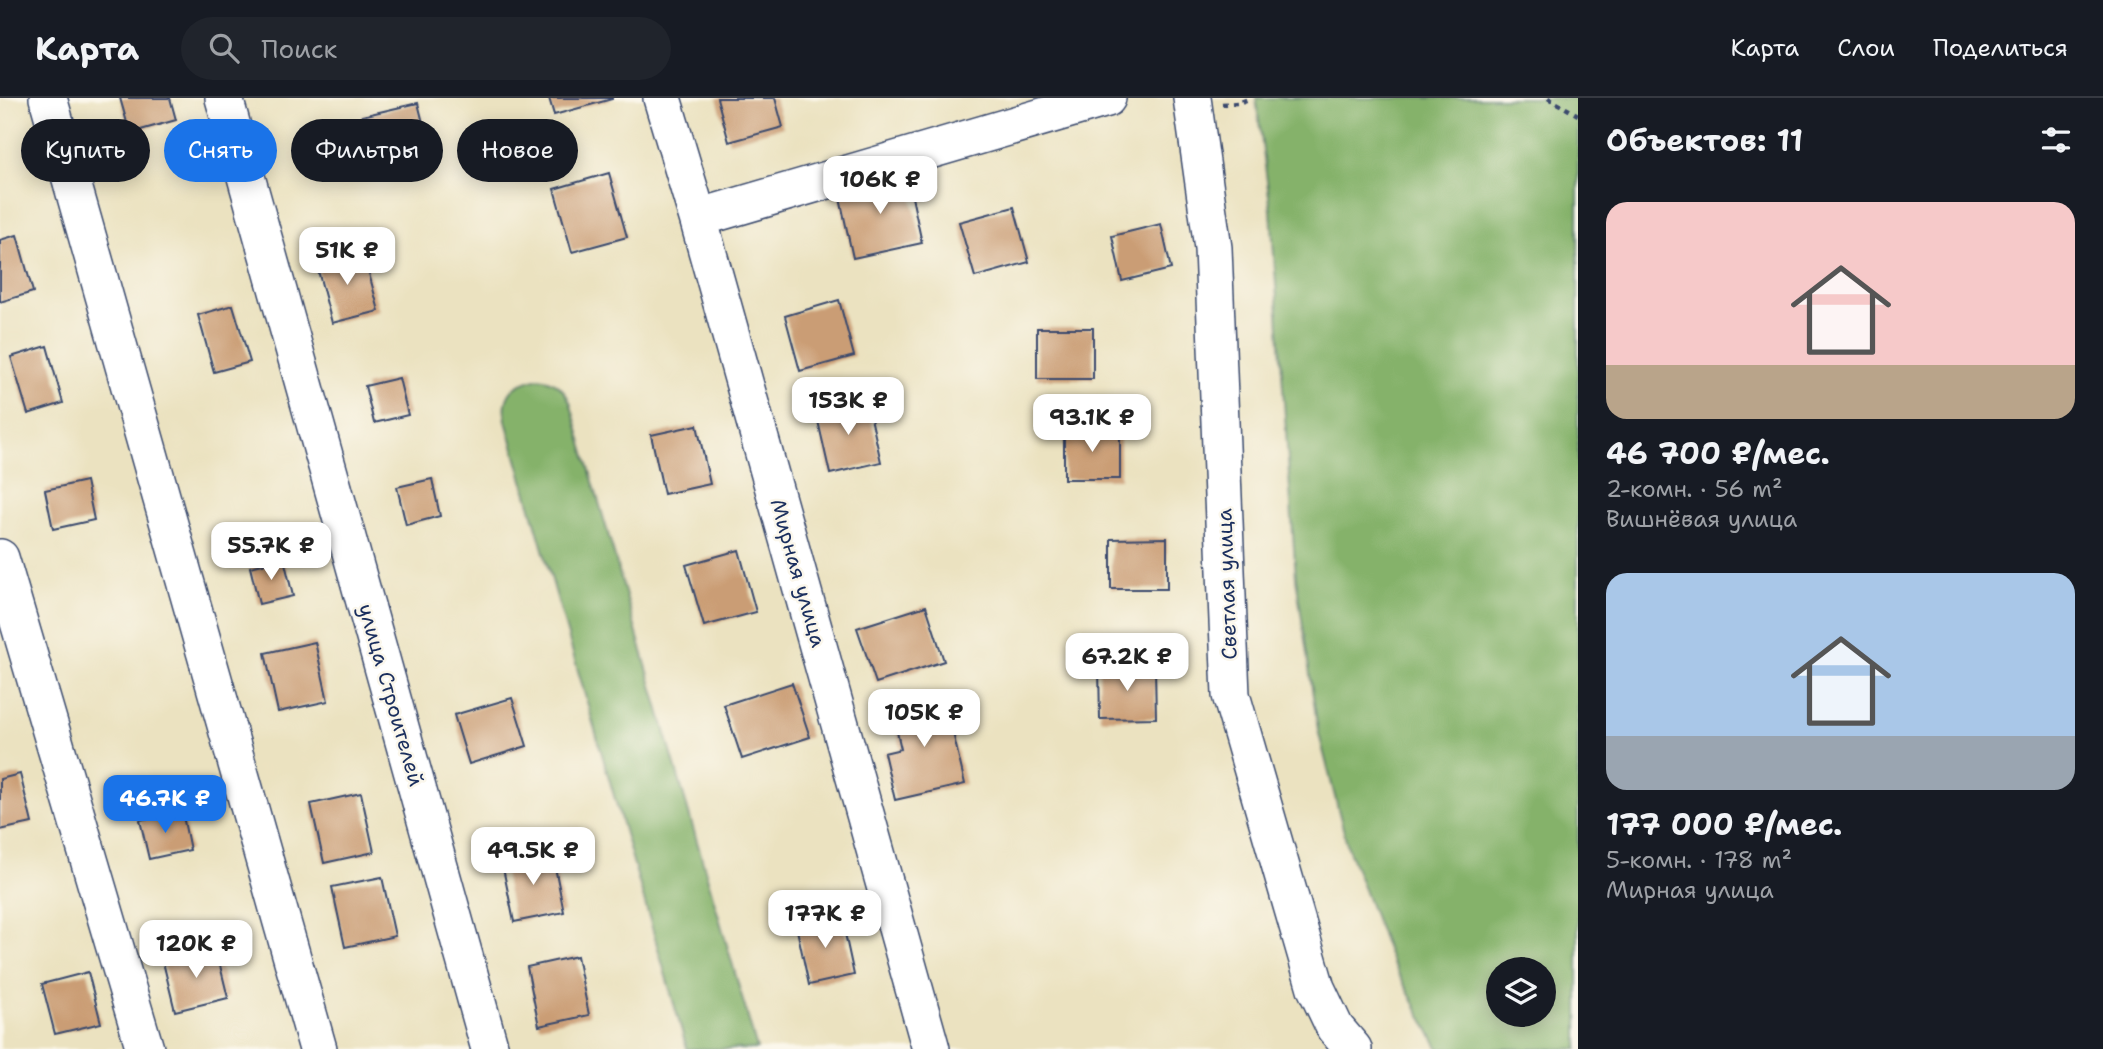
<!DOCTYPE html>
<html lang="ru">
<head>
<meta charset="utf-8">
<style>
	:root { --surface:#171b24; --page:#20242c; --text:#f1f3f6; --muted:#9ea1a6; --line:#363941; --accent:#1a73e8 }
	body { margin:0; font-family:"Shantell Sans",sans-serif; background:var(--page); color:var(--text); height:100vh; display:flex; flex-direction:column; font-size:26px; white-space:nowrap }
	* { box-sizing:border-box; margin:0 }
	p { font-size:23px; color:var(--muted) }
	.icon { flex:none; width:38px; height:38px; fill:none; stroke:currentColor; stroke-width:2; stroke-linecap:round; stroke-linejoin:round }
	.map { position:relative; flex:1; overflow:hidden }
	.sheet { display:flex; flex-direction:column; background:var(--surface); width:525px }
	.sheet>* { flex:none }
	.hud { position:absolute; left:21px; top:21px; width:665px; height:63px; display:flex; gap:14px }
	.tools { position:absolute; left:1486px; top:859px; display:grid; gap:14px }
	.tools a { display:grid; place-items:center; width:70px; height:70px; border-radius:50%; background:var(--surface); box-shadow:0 4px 18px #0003; font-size:35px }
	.price { position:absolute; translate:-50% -60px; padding:0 16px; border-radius:14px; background:#fff; color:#222; font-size:23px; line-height:46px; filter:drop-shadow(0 2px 4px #0008) }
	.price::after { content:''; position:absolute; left:50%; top:42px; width:21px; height:16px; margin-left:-10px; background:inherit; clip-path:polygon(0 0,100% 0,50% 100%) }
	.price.active { background:var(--accent); color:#fff }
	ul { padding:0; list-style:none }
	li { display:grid; align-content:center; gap:14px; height:371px; padding:0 28px }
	li span { display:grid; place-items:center; height:217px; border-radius:21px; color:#555 }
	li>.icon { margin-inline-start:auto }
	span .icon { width:126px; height:126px; fill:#fffc; stroke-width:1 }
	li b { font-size:30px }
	h2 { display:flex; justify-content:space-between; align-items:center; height:84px; padding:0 28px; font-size:30px }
	.pill { padding:0 24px; border-radius:32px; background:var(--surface); box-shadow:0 4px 18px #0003; font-size:24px; line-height:63px }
	.pill.active { background:var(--accent); color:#fff }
	header { display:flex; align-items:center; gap:42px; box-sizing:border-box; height:98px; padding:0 35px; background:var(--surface); border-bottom:2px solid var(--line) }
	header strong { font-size:33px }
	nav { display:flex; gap:38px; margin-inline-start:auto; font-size:24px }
	.search { width:490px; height:63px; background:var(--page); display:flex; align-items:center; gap:18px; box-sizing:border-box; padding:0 24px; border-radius:38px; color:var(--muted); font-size:26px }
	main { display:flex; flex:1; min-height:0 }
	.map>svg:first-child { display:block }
	.forest { fill:#85b26a; stroke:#507064; stroke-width:2; fill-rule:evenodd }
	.building { fill:#ca9d75 }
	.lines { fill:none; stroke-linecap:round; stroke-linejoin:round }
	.minor-casing { stroke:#3a4a6d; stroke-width:40 }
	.path { stroke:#3a4a6d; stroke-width:4.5; stroke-dasharray:5 5; stroke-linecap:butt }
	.minor { stroke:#fff; stroke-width:37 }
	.labels { text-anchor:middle; stroke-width:5; stroke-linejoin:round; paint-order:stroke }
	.street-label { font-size:21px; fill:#1b2f5e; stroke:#fbf7ec }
</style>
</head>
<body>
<header>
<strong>Карта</strong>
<div class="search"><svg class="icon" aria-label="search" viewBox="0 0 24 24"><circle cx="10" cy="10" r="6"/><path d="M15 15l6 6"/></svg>Поиск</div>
<nav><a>Карта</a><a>Слои</a><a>Поделиться</a></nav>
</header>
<main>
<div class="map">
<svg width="1578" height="951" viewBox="0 0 1578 951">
	<rect width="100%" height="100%" fill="#fbf7ec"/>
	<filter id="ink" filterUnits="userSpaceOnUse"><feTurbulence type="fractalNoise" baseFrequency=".0143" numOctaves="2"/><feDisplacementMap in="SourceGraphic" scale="14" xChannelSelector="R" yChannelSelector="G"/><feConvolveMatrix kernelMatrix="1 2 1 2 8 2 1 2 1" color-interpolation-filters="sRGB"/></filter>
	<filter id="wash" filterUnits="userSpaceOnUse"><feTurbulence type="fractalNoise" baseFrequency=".00686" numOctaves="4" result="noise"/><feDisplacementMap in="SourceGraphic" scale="28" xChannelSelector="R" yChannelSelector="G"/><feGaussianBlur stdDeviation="1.57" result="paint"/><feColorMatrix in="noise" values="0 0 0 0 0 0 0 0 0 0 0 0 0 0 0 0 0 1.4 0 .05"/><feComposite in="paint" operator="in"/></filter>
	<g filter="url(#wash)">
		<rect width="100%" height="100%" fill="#ebe2c0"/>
		<!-- forest -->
		<path class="forest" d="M 1256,0 L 1578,0 L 1578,951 L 1439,951 L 1391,862 L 1348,750 L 1318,632 L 1296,480 L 1271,113 ZM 1498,872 L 1544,872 L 1544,917 L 1498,917 Z
			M 539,280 C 555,282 563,289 570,304 L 757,951 L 687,951 L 506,323 C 502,294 514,286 539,280 Z"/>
		<g id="blocks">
			<!-- building -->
			<path class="building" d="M 120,0 L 170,0 L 176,22 L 130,35 Z
				M 549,0 L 612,0 L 612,1 L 554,17 Z
				M 717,0 L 775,0 L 783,29 L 729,44 Z
				M 418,5 L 427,41 L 371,54 L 362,18 Z
				M 609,75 L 627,139 L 572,154 L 554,91 Z
				M 907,76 L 922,145 L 853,160 L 838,91 Z
				M 1014,109 L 1029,164 L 975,179 L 959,124 Z
				M 1161,126 L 1171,171 L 1122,183 L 1112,138 Z
				M 17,137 L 33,194 L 0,204 L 0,142 Z
				M 363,153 L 379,213 L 332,225 L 316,165 Z
				M 839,202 L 854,258 L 800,273 L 785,218 Z
				M 233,207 L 250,264 L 214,274 L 198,217 Z
				M 1037,230 L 1093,230 L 1093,281 L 1037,281 Z
				M 47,248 L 63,305 L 28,316 L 11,259 Z
				M 399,280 L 408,317 L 374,325 L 365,288 Z
				M 867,302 L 881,364 L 830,376 L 816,314 Z
				M 697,327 L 710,386 L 664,396 L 651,337 Z
				M 1064,331 L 1120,331 L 1120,381 L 1064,381 Z
				M 432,381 L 440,418 L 406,427 L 397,389 Z
				M 86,383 L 94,422 L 53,431 L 45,392 Z
				M 1167,440 L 1167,491 L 1111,491 L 1111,441 Z
				M 739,452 L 756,514 L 704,528 L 686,467 Z
				M 284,461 L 293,498 L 259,506 L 250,469 Z
				M 926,508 L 944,563 L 876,585 L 857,530 Z
				M 315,544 L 328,603 L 278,614 L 265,555 Z
				M 1099,570 L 1155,570 L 1156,620 L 1100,621 Z
				M 792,585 L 810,639 L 742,661 L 724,607 Z
				M 944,596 L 965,686 L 895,702 L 884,655 L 901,651 L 891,608 Z
				M 512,600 L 527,648 L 469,666 L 454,617 Z
				M 20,676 L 32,725 L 0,732 L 0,681 Z
				M 361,695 L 374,754 L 324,765 L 311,706 Z
				M 182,713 L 190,752 L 149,761 L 140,722 Z
				M 552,754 L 564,814 L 514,824 L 502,765 Z
				M 382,779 L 395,838 L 345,849 L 332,789 Z
				M 841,817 L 854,877 L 809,887 L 796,827 Z
				M 216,851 L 228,900 L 175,913 L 163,864 Z
				M 577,858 L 589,917 L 539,928 L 527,869 Z
				M 88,874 L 101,925 L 55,936 L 42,886 Z"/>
		</g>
	</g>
	<g filter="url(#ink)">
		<use href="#blocks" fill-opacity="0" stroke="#3a4a6d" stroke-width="2"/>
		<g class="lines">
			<!-- minor casing -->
			<g class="minor-casing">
				<path id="minor" d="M 48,0 L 318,951
					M 224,0 L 490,951
					M 662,0 L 698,120 L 931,951
					M 1192,0 L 1213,150 L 1231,597 L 1316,890 L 1335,930 L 1353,951
					M 698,120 L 1107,0
					M 0,460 L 145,951"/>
			</g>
			<!-- path -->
			<path class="path" d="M 1548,0 L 1578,17
				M 1222,6 L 1238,5 L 1251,0"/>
			<!-- minor -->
			<use href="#minor" class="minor"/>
		</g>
	</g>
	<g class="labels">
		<!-- street labels -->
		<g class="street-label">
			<text transform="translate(798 475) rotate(74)" y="7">Мирная улица</text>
			<text transform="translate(1227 486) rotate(-92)" y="7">Светлая улица</text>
			<text transform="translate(391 597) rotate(74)" y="7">улица Строителей</text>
		</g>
	</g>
</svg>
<div class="tools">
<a><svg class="icon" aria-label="layers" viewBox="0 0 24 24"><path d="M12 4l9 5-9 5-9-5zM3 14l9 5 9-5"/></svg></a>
</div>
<b class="price" style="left:880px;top:118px">106K ₽</b>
<b class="price" style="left:347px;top:189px">51K ₽</b>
<b class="price" style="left:848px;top:339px">153K ₽</b>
<b class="price" style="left:1092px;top:356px">93.1K ₽</b>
<b class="price" style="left:271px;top:484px">55.7K ₽</b>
<b class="price" style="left:1127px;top:595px">67.2K ₽</b>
<b class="price" style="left:924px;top:651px">105K ₽</b>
<b class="price active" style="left:165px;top:737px">46.7K ₽</b>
<b class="price" style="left:533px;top:789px">49.5K ₽</b>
<b class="price" style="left:825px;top:852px">177K ₽</b>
<b class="price" style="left:196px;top:882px">120K ₽</b>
<div class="hud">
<a class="pill">Купить</a>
<a class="pill active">Снять</a>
<a class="pill">Фильтры</a>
<a class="pill">Новое</a>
</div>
</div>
<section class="sheet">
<h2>Объектов: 11<svg class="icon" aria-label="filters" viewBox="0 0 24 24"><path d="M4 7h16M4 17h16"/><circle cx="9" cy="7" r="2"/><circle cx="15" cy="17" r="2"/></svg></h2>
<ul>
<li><span style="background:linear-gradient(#f6c9c9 75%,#b9a48a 0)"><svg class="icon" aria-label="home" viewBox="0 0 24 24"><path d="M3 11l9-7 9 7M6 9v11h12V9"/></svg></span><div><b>46 700 ₽/мес.</b><p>2-комн. · 56 m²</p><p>Вишнёвая улица</p></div></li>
<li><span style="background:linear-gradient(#a9c7e8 75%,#9aa5b1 0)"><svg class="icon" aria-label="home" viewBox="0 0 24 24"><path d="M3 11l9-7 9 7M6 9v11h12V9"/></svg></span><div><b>177 000 ₽/мес.</b><p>5-комн. · 178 m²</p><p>Мирная улица</p></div></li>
</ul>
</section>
</main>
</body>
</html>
